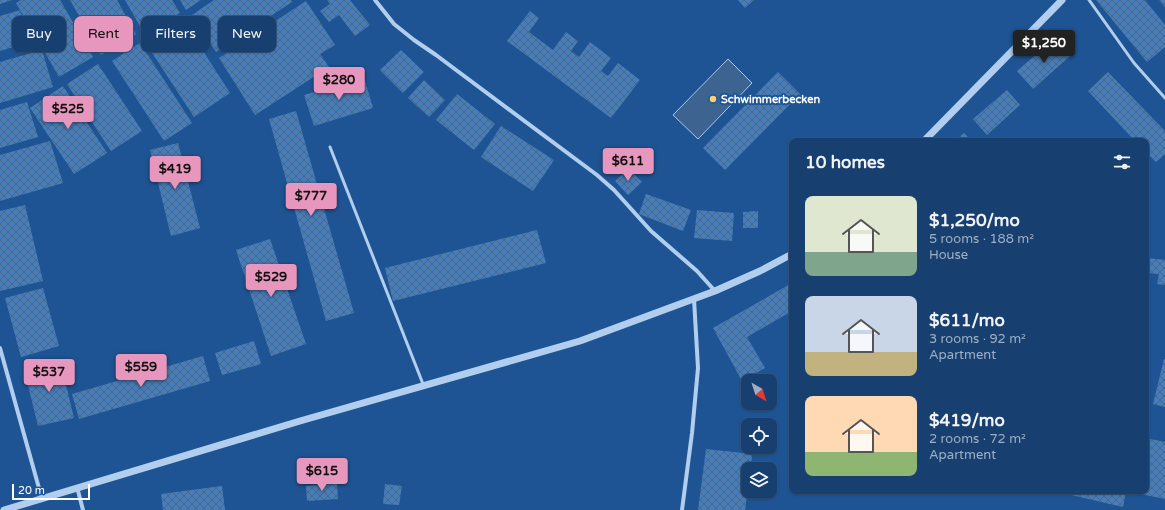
<!DOCTYPE html>
<html lang="en">
<head>
<meta charset="utf-8">
<style>
	:root { --surface:#173f6f; --page:#244a77; --text:#f1f3f6; --muted:#9eafc3; --line:#365882; --accent:#e797bd }
	body { margin:0; font-family:"Varela Round",sans-serif; background:var(--page); color:var(--text); height:100vh; display:flex; flex-direction:column; font-size:15px; white-space:nowrap }
	* { box-sizing:border-box; margin:0 }
	p { font-size:13px; color:var(--muted) }
	.icon { flex:none; width:22px; height:22px; fill:none; stroke:currentColor; stroke-width:2; stroke-linecap:round; stroke-linejoin:round }
	.map { position:relative; flex:1; overflow:hidden }
	.drawer { position:absolute; left:789px; top:138px; width:360px; height:356px; display:flex; flex-direction:column; background:var(--surface); border-radius:8px; box-shadow:0 1px 3px #0004,0 0 0 1px var(--line) }
	.drawer>* { flex:none }
	.hud { position:absolute; left:12px; top:16px; width:380px; height:36px; display:flex; gap:8px }
	.needle { width:26px; rotate:141deg }
	.controls { position:absolute; left:741px; top:374px; display:grid; gap:8px }
	.controls a { display:grid; place-items:center; width:36px; height:36px; border-radius:8px; background:var(--surface); box-shadow:0 1px 3px #0004,0 0 0 1px var(--line); font-size:20px }
	.scale { position:absolute; left:12px; bottom:10px; width:78px; box-sizing:border-box; padding-left:4px; border:2px solid #fff; border-top:0; font-size:11px; line-height:14px; white-space:nowrap; color:#fff; -webkit-text-stroke:3px #1f5494; paint-order:stroke }
	.price { position:absolute; translate:-50% -34px; padding:0 9px; border-radius:4px; background:var(--accent); color:#111; font-size:13px; line-height:26px; filter:drop-shadow(0 1px 2px #0008) }
	.price::after { content:''; position:absolute; left:50%; top:24px; width:12px; height:9px; margin-left:-6px; background:inherit; clip-path:polygon(0 0,100% 0,50% 100%) }
	.price.on { background:#222; color:#fff }
	ul { padding:0; list-style:none }
	li { display:flex; align-items:center; gap:12px; height:100px; padding:0 16px }
	li span { display:grid; place-items:center; flex:none; width:112px; height:80px; border-radius:8px; color:#555 }
	li>.icon { margin-inline-start:auto }
	span .icon { width:48px; height:48px; fill:#fffc; stroke-width:1 }
	li b { font-size:17px }
	h2 { display:flex; justify-content:space-between; align-items:center; height:48px; padding:0 16px; font-size:17px }
	.pill { padding:0 14px; border-radius:8px; background:var(--surface); box-shadow:0 1px 3px #0004,0 0 0 1px var(--line); font-size:14px; line-height:36px }
	.pill.on { background:var(--accent); color:#111 }
	.map>svg:first-child { display:block }
	.water { fill:#3d6491; stroke:#a5c9f0 }
	.building { fill:url(#building-cross-hatch) }
	.lines { fill:none; stroke-linecap:round; stroke-linejoin:round }
	.service { stroke:#b1ceee; stroke-width:3 }
	.minor { stroke:#b1ceee; stroke-width:4 }
	.tertiary { stroke:#b1ceee; stroke-width:7 }
	.poi-dot { fill:#fcd171; stroke:#1f5494; stroke-width:1.5 }
	.labels { text-anchor:middle; stroke-width:4; stroke-linejoin:round; paint-order:stroke }
	.poi-label { font-size:11px; font-weight:bold; fill:#fff; stroke:#1f5494; text-anchor:start }
</style>
</head>
<body>
<div class="map">
<svg width="1165" height="510" viewBox="0 0 1165 510">
	<defs>
		<pattern id="building-cross-hatch" width="8" height="8" patternUnits="userSpaceOnUse"><rect width="8" height="8" fill="#477eba"/><path d="M0 0l8 8M0 8l8-8" fill="none" stroke="#496888"/></pattern>
	</defs>
	<rect width="100%" height="100%" fill="#1f5494"/>
	<!-- water -->
	<path class="water" d="M 728,59 L 752,83 L 698,139 L 673,115 Z"/>
	<!-- building -->
	<path class="building" d="M 0,0 L 12,0 L 0,4 Z
		M 21,0 L 60,0 L 93,57 L 59,77 L 16,3 Z
		M 70,0 L 117,0 L 136,34 L 101,55 Z
		M 125,0 L 172,0 L 180,13 L 144,33 Z
		M 180,0 L 201,0 L 186,10 Z
		M 214,0 L 291,0 L 292,2 L 216,52 L 192,15 Z
		M 327,0 L 350,0 L 370,25 L 355,36 L 339,15 L 329,22 L 320,11 L 330,4 Z
		M 738,0 L 754,0 L 745,8 Z
		M 1096,0 L 1145,0 L 1165,25 L 1165,47 L 1147,62 Z
		M 1159,0 L 1165,0 L 1165,7 Z
		M 306,1 L 335,45 L 320,54 L 329,67 L 255,115 L 219,58 Z
		M 20,10 L 30,42 L 0,51 L 0,16 Z
		M 530,11 L 539,18 L 529,32 L 553,50 L 566,32 L 578,41 L 571,51 L 579,57 L 590,42 L 611,58 L 601,71 L 608,76 L 618,63 L 640,80 L 611,118 L 507,41 Z
		M 182,18 L 230,93 L 194,117 L 145,42 Z
		M 1055,38 L 1070,56 L 1033,89 L 1017,71 Z
		M 140,43 L 192,123 L 164,141 L 112,61 Z
		M 42,50 L 53,87 L 0,103 L 0,62 Z
		M 401,50 L 424,72 L 403,93 L 380,70 Z
		M 98,64 L 142,131 L 111,151 L 67,84 Z
		M 778,72 L 800,94 L 725,170 L 703,148 Z
		M 1108,72 L 1165,131 L 1165,154 L 1156,162 L 1146,152 L 1146,141 L 1135,141 L 1088,91 Z
		M 364,77 L 373,108 L 314,126 L 304,95 Z
		M 424,80 L 445,100 L 429,117 L 408,98 Z
		M 63,86 L 107,153 L 74,174 L 30,108 Z
		M 1007,90 L 1020,105 L 987,135 L 973,119 Z
		M 457,94 L 495,124 L 474,150 L 436,120 Z
		M 27,102 L 38,137 L 0,148 L 0,110 Z
		M 296,111 L 354,313 L 326,321 L 269,119 Z
		M 501,126 L 554,160 L 533,191 L 481,157 Z
		M 964,133 L 972,141 L 955,141 Z
		M 50,141 L 63,183 L 0,201 L 0,155 Z
		M 178,143 L 200,228 L 171,236 L 150,150 Z
		M 629,169 L 642,182 L 628,195 L 615,181 Z
		M 646,194 L 691,210 L 683,231 L 639,214 Z
		M 25,205 L 43,281 L 0,291 L 0,211 Z
		M 697,210 L 734,213 L 732,241 L 694,238 Z
		M 758,211 L 758,228 L 743,228 L 743,212 Z
		M 537,230 L 546,263 L 393,301 L 385,268 Z
		M 270,239 L 306,344 L 271,356 L 236,250 Z
		M 1146,258 L 1165,260 L 1165,285 L 1157,284 L 1159,274 L 1146,273 Z
		M 792,283 L 792,311 L 747,337 L 765,368 L 742,381 L 713,328 Z
		M 43,288 L 59,346 L 21,357 L 5,298 Z
		M 254,341 L 261,364 L 222,375 L 215,353 Z
		M 203,356 L 210,381 L 79,419 L 72,394 Z
		M 1164,359 L 1165,359 L 1165,407 L 1153,404 Z
		M 60,360 L 74,418 L 38,426 L 24,369 Z
		M 1146,438 L 1165,442 L 1165,499 L 1131,492 L 1146,491 Z
		M 706,449 L 752,454 L 751,469 L 748,469 L 748,489 L 745,510 L 698,510 Z
		M 337,484 L 338,499 L 307,501 L 306,486 Z
		M 385,484 L 402,486 L 399,505 L 383,504 Z
		M 222,486 L 225,510 L 163,510 L 161,494 Z
		M 1054,491 L 1126,491 L 1123,507 Z"/>
	<g class="lines">
		<!-- service -->
		<path class="service" d="M 1089,0 L 1134,63 L 1165,98
			M 330,147 L 423,384"/>
		<!-- minor -->
		<path class="minor" d="M 375,0 L 394,24 L 414,40 L 436,55 L 597,175 L 614,190 L 651,231 L 697,271 L 715,291
			M 0,348 L 42,499
			M 77,487 L 83,510
			M 682,510 L 692,433 L 698,368 L 694,299"/>
		<!-- tertiary -->
		<path class="tertiary" d="M 924,141 L 1062,0
			M 4,510 L 300,421 L 580,341 L 715,291 L 760,271 L 792,254"/>
	</g>
	<!-- markers -->
	<circle class="poi-dot" cx="713" cy="99" r="4"/>
	<g class="labels">
		<!-- poi labels -->
		<g class="poi-label">
			<text x="721" y="103">Schwimmerbecken</text>
		</g>
	</g>
</svg>
<div class="controls">
<a><svg class="needle" viewBox="-14 -14 28 28"><path d="M0-13l5 13h-10z" fill="#e53935"/><path d="M0 13l5-13h-10z" fill="#9eafc3"/></svg></a>
<a><svg class="icon" aria-label="locate" viewBox="0 0 24 24"><circle cx="12" cy="12" r="6"/><path d="M12 2v4M12 18v4M2 12h4M18 12h4"/></svg></a>
<a><svg class="icon" aria-label="layers" viewBox="0 0 24 24"><path d="M12 4l9 5-9 5-9-5zM3 14l9 5 9-5"/></svg></a>
</div>
<div class="scale">20 m</div>
<b class="price on" style="left:1044px;top:64px">$1,250</b>
<b class="price" style="left:339px;top:101px">$280</b>
<b class="price" style="left:68px;top:130px">$525</b>
<b class="price" style="left:628px;top:182px">$611</b>
<b class="price" style="left:175px;top:190px">$419</b>
<b class="price" style="left:311px;top:217px">$777</b>
<b class="price" style="left:271px;top:298px">$529</b>
<b class="price" style="left:141px;top:388px">$559</b>
<b class="price" style="left:49px;top:393px">$537</b>
<b class="price" style="left:322px;top:492px">$615</b>
<div class="hud">
<a class="pill">Buy</a>
<a class="pill on">Rent</a>
<a class="pill">Filters</a>
<a class="pill">New</a>
</div>
<section class="drawer">
<h2>10 homes<svg class="icon" aria-label="filters" viewBox="0 0 24 24"><path d="M4 7h16M4 17h16"/><circle cx="9" cy="7" r="2"/><circle cx="15" cy="17" r="2"/></svg></h2>
<ul>
<li><span style="background:linear-gradient(#dfe7d0 70%,#7fa58c 0)"><svg class="icon" aria-label="home" viewBox="0 0 24 24"><path d="M3 11l9-7 9 7M6 9v11h12V9"/></svg></span><div><b>$1,250/mo</b><p>5 rooms · 188 m²</p><p>House</p></div></li>
<li><span style="background:linear-gradient(#c9d6e8 70%,#c2b280 0)"><svg class="icon" aria-label="home" viewBox="0 0 24 24"><path d="M3 11l9-7 9 7M6 9v11h12V9"/></svg></span><div><b>$611/mo</b><p>3 rooms · 92 m²</p><p>Apartment</p></div></li>
<li><span style="background:linear-gradient(#ffd9b3 70%,#8fb573 0)"><svg class="icon" aria-label="home" viewBox="0 0 24 24"><path d="M3 11l9-7 9 7M6 9v11h12V9"/></svg></span><div><b>$419/mo</b><p>2 rooms · 72 m²</p><p>Apartment</p></div></li>
</ul>
</section>
</div>
</body>
</html>
